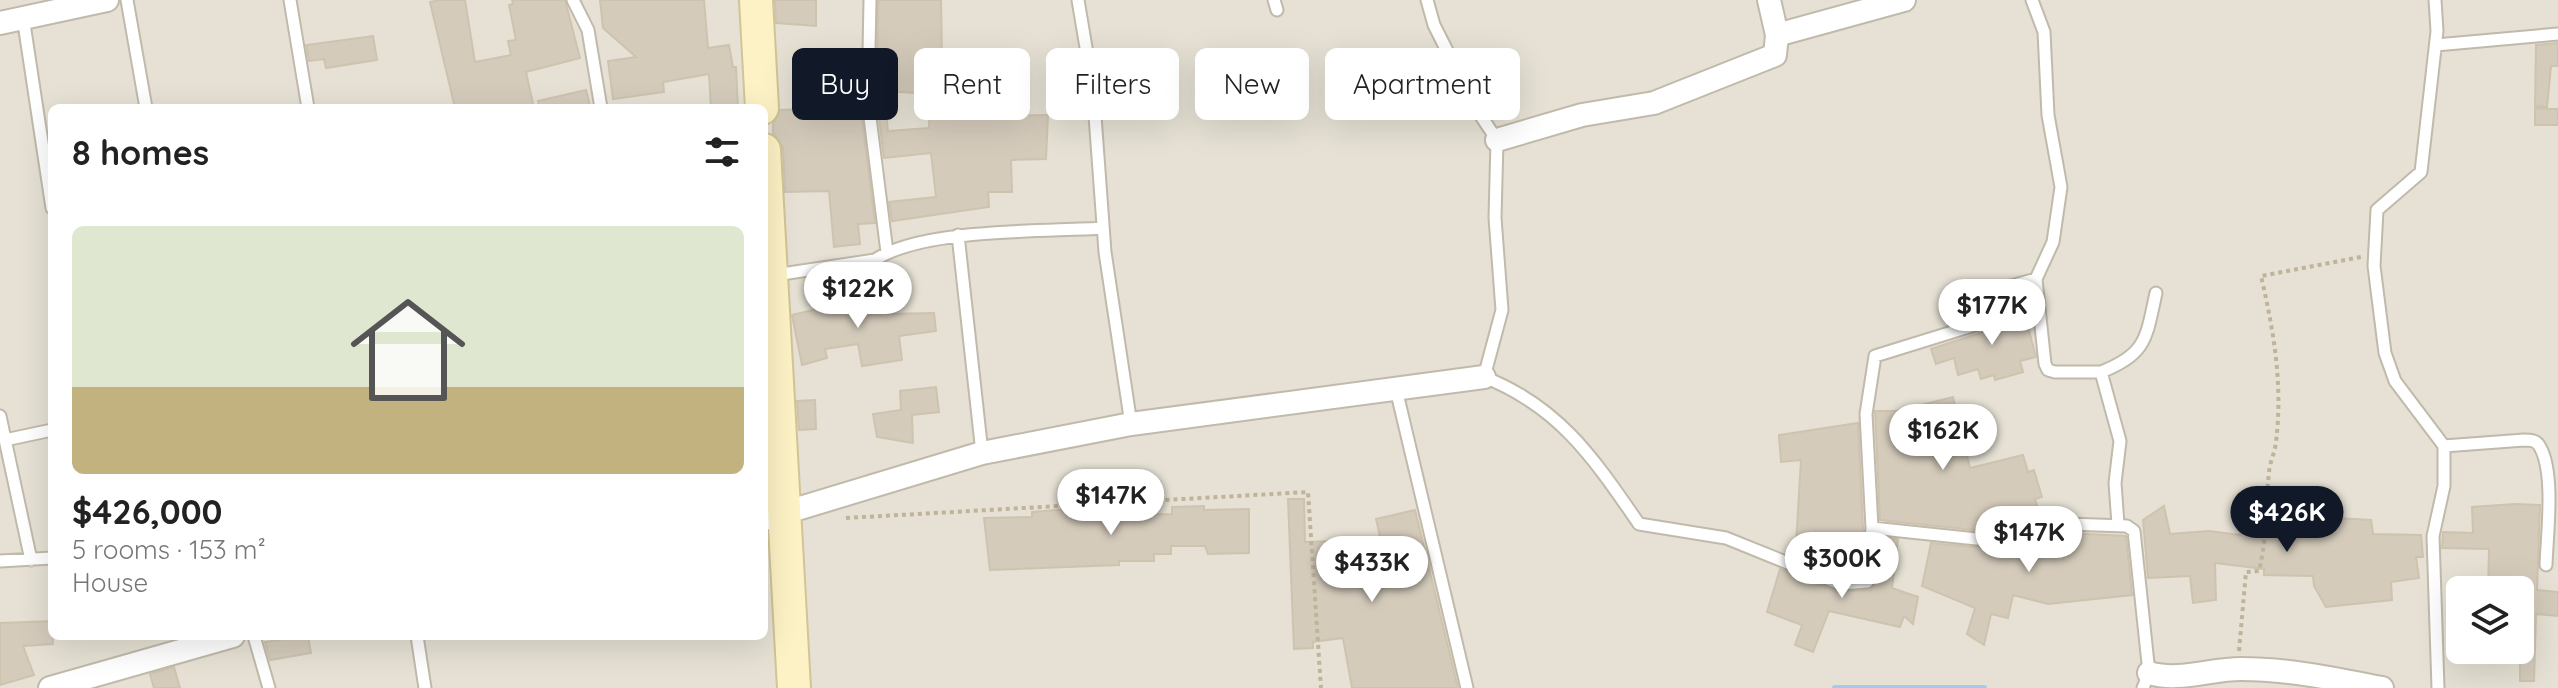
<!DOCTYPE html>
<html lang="en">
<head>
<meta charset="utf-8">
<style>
	:root { --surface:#fff; --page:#f6f6f6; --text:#222; --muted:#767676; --accent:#111827 }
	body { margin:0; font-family:Quicksand,sans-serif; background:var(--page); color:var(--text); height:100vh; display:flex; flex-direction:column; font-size:30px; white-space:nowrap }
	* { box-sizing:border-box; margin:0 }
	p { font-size:26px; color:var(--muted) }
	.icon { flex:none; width:44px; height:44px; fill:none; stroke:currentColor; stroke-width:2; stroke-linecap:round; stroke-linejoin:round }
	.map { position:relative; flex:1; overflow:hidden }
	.panel { position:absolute; left:48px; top:104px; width:720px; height:536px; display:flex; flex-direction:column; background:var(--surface); border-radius:12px; box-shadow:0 8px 32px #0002 }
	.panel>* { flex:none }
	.guide { position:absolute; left:792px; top:48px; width:760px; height:72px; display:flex; gap:16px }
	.tools { position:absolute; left:2446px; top:576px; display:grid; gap:16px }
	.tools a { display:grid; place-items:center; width:88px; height:88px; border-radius:12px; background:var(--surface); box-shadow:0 8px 32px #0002; font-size:40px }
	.price { position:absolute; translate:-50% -68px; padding:0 18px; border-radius:28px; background:#fff; color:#222; font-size:26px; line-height:52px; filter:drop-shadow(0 2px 4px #0008) }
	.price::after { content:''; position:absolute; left:50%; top:48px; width:24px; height:18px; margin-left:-12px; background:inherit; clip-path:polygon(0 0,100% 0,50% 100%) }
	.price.on { background:var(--accent); color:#fff }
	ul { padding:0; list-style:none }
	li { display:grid; align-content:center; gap:16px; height:424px; padding:0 24px }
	li span { display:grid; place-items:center; height:248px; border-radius:12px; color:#555 }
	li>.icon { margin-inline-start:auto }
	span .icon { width:144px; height:144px; fill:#fffc; stroke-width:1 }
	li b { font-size:34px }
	h2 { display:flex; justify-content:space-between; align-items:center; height:96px; padding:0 24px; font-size:34px }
	.chip { padding:0 28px; border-radius:12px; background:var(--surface); box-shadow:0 8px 32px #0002; font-size:28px; line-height:72px }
	.chip.on { background:var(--accent); color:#fff }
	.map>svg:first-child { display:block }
	.residential { fill:#e6e1d4; fill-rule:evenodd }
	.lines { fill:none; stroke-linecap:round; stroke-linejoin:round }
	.stream { stroke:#a2cbee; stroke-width:6 }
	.building { fill:#d4cbbb; stroke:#cec3af; stroke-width:2; fill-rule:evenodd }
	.lane-casing { stroke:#c0baab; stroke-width:15 }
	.street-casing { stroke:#c0baab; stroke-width:26 }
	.secondary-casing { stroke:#d1c496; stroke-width:36 }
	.path { stroke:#bfb49a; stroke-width:4; stroke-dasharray:4 4; stroke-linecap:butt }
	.lane { stroke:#fff; stroke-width:11 }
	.street { stroke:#fff; stroke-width:22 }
	.secondary { stroke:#fdf2c5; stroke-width:32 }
</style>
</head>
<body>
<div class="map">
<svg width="2558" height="688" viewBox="0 0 2558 688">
	<rect width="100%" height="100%" fill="#f2efe5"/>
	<!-- residential -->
	<path class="residential" d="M 0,0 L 2558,0 L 2558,688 L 0,688 ZM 52,108 L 764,108 L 764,636 L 52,636 ZM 2460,590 L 2520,590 L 2520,650 L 2460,650 Z"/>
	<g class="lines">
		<!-- stream -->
		<path class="stream" d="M 1835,688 L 1984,688"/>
	</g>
	<!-- building -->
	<path class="building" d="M 440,0 L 465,0 L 475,62 L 511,55 L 508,41 L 516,40 L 509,5 L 513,4 L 512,0 L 565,0 L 580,58 L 526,72 L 534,108 L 455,108 L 430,2 Z
		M 600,0 L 704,0 L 708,48 L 729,45 L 733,67 L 736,67 L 738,108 L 711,108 L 709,74 L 663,82 L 664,92 L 613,99 L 608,61 L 636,57 L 603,28 Z
		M 775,0 L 816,0 L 816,26 L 776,23 Z
		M 878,0 L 941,0 L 942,57 L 1000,62 L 996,116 L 1048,115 L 1046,159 L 1011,160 L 1012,192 L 988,192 L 989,207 L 892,221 L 889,202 L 936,197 L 931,153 L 884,158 L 877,102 ZM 884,91 L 930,94 L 929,128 L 888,131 Z
		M 373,36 L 377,60 L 326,68 L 324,59 L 309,61 L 306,45 Z
		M 2558,43 L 2558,66 L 2551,66 L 2547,107 L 2535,106 L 2536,45 Z
		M 586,90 L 590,106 L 539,108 L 538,101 Z
		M 832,108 L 832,112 L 861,111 L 875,223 L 858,224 L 860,244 L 834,247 L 829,191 L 785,192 L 783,148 L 773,133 L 773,124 L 780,110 Z
		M 2535,108 L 2558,109 L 2558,125 L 2535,125 Z
		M 872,296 L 884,296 L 887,314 L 934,313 L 936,331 L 899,336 L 902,360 L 862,366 L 858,344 L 825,349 L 827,358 L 802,365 L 792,315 Z
		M 2023,308 L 2036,357 L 2020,361 L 2023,372 L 1995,380 L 1994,375 L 1981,379 L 1978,369 L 1958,375 L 1954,358 L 1936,364 L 1931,349 L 1983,332 L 1984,318 Z
		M 936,387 L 939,412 L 912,415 L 913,443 L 877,437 L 873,414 L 901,410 L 900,391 Z
		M 1953,397 L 1970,468 L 2023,455 L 2028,472 L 2034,470 L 2042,497 L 2035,499 L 2037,506 L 1983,520 L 1983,531 L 1880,520 L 1875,411 L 1897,411 Z
		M 815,400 L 816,429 L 799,430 L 797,401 Z
		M 1858,423 L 1863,528 L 1859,574 L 1841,575 L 1786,553 L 1790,543 L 1796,544 L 1801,460 L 1781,462 L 1779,435 Z
		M 1288,499 L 1304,499 L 1305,542 L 1340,541 L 1340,550 L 1381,541 L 1376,519 L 1415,510 L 1458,688 L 1352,688 L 1343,638 L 1313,642 L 1313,648 L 1294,649 Z
		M 2265,499 L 2264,516 L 2311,518 L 2315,523 L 2337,524 L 2337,518 L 2371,520 L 2373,534 L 2421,535 L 2423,557 L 2416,557 L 2419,578 L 2391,582 L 2392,600 L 2326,607 L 2314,586 L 2313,576 L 2264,575 L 2264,569 L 2215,563 L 2216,600 L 2193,603 L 2190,576 L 2148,578 L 2143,520 L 2164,506 L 2170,534 L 2209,531 L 2240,535 L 2239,500 Z
		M 2515,504 L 2540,505 L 2537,590 L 2558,592 L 2558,616 L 2536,614 L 2534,681 L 2520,681 L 2520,590 L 2488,590 L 2489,549 L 2442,548 L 2443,532 L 2473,533 L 2472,507 Z
		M 1204,506 L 1204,510 L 1249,509 L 1249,553 L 1208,554 L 1205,546 L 1171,546 L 1171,554 L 1154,554 L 1154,561 L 1119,561 L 1119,565 L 990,570 L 984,518 L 1032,517 L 1032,512 L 1070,509 L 1071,516 L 1172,514 L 1172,507 Z
		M 2067,533 L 2126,536 L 2132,595 L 2048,604 L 2013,595 L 2008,618 L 1991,614 L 1984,645 L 1967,634 L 1975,608 L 1922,586 L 1931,543 L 2005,550 L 2037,545 L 2036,539 Z
		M 1880,537 L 1898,539 L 1892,588 L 1918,597 L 1913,624 L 1904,616 L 1900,627 L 1829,611 L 1813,652 L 1795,645 L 1802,625 L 1767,612 L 1780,569 L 1837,592 L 1871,590 L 1875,583 Z
		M 52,621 L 53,644 L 23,646 L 34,675 L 0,685 L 0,623 Z
		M 308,636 L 311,653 L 270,660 L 265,642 Z
		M 174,667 L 180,688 L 154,688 L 150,674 Z"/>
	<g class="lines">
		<!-- lane casing -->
		<g class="lane-casing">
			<path id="lane" d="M 127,0 L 146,108
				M 290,0 L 308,108
				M 573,0 L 588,30 L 601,108
				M 870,0 L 868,102 L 887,252
				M 1078,0 L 1093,89 L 1105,252 L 1131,424
				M 1274,0 L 1277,10
				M 1427,0 L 1434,25 L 1477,110 L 1497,140 L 1495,218 L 1502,310 L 1484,377 C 1560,407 1594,459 1639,524 L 1726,538 L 1840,584 L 1867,582 L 1872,528 L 1866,414 L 1875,356 L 1975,325 L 1979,295 L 2036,279
				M 2032,0 L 2044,32 L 2048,115 L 2061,187 L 2053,242 L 2036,279 L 2045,364 L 2048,370 L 2055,372 L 2101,372 L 2120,441 L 2115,483 L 2118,524
				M 2435,0 L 2437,31 L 2421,172 L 2377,210 L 2374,266 L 2385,353 L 2395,381 L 2444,446 L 2444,486 L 2433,536 L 2438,688
				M 23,17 L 52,208
				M 2436,45 L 2558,34
				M 958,235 L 982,453
				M 775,275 L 875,260 C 922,228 1044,232 1103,228
				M 2101,372 C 2147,354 2146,338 2156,293
				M 1396,389 L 1467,688
				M 0,416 L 31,560
				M 5,440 L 52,430
				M 2444,446 L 2524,440 C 2530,440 2537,440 2540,447 C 2555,473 2547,535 2546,565
				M 1872,528 L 2005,542 L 2035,530 L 2066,524 L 2127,526 L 2134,531 L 2149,673 L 2143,688
				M 0,561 L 52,558
				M 254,636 L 269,688
				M 417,636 L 425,688"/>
		</g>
		<!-- street casing -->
		<g class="street-casing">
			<path id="street" d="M 0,23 L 107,0
				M 1777,35 L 1904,0
				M 1497,140 L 1582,115 L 1654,103 L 1775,55 L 1777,35 L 1769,0
				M 764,519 L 982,453 L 1131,424 L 1484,377
				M 2149,673 C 2179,682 2210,669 2241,669 C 2289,669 2335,679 2382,688
				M 50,688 L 233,636"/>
		</g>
		<!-- secondary casing -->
		<g class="secondary-casing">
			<path id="secondary" d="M 756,0 L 762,108
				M 764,150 L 794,688"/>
		</g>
		<!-- path -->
		<path class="path" d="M 846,518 L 1308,492 L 1321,688
			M 2239,651 L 2246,572 L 2259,571 C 2268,533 2265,508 2269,472 C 2270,462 2275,452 2276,442 C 2283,385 2274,332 2261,276 L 2361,257"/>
		<!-- lane -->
		<use href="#lane" class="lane"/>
		<!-- street -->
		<use href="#street" class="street"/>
		<!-- secondary -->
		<use href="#secondary" class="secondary"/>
	</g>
</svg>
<div class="tools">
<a><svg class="icon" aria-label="layers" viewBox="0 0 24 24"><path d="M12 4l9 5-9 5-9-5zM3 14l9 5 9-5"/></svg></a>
</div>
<b class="price" style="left:858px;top:330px">$122K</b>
<b class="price" style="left:1992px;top:347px">$177K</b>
<b class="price" style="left:1943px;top:472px">$162K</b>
<b class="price" style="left:1111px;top:537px">$147K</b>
<b class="price on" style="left:2287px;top:554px">$426K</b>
<b class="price" style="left:2029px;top:574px">$147K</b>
<b class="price" style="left:1842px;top:600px">$300K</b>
<b class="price" style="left:1372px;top:604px">$433K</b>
<div class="guide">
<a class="chip on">Buy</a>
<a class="chip">Rent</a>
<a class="chip">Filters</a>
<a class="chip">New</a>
<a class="chip">Apartment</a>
</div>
<section class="panel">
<h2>8 homes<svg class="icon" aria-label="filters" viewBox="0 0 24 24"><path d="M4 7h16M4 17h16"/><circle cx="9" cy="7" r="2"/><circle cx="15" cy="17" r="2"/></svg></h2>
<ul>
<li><span style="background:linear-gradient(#dfe7d0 65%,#c2b280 0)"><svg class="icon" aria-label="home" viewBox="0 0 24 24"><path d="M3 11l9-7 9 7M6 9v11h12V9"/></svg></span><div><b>$426,000</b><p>5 rooms · 153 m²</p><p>House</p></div></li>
</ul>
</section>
</div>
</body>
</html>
